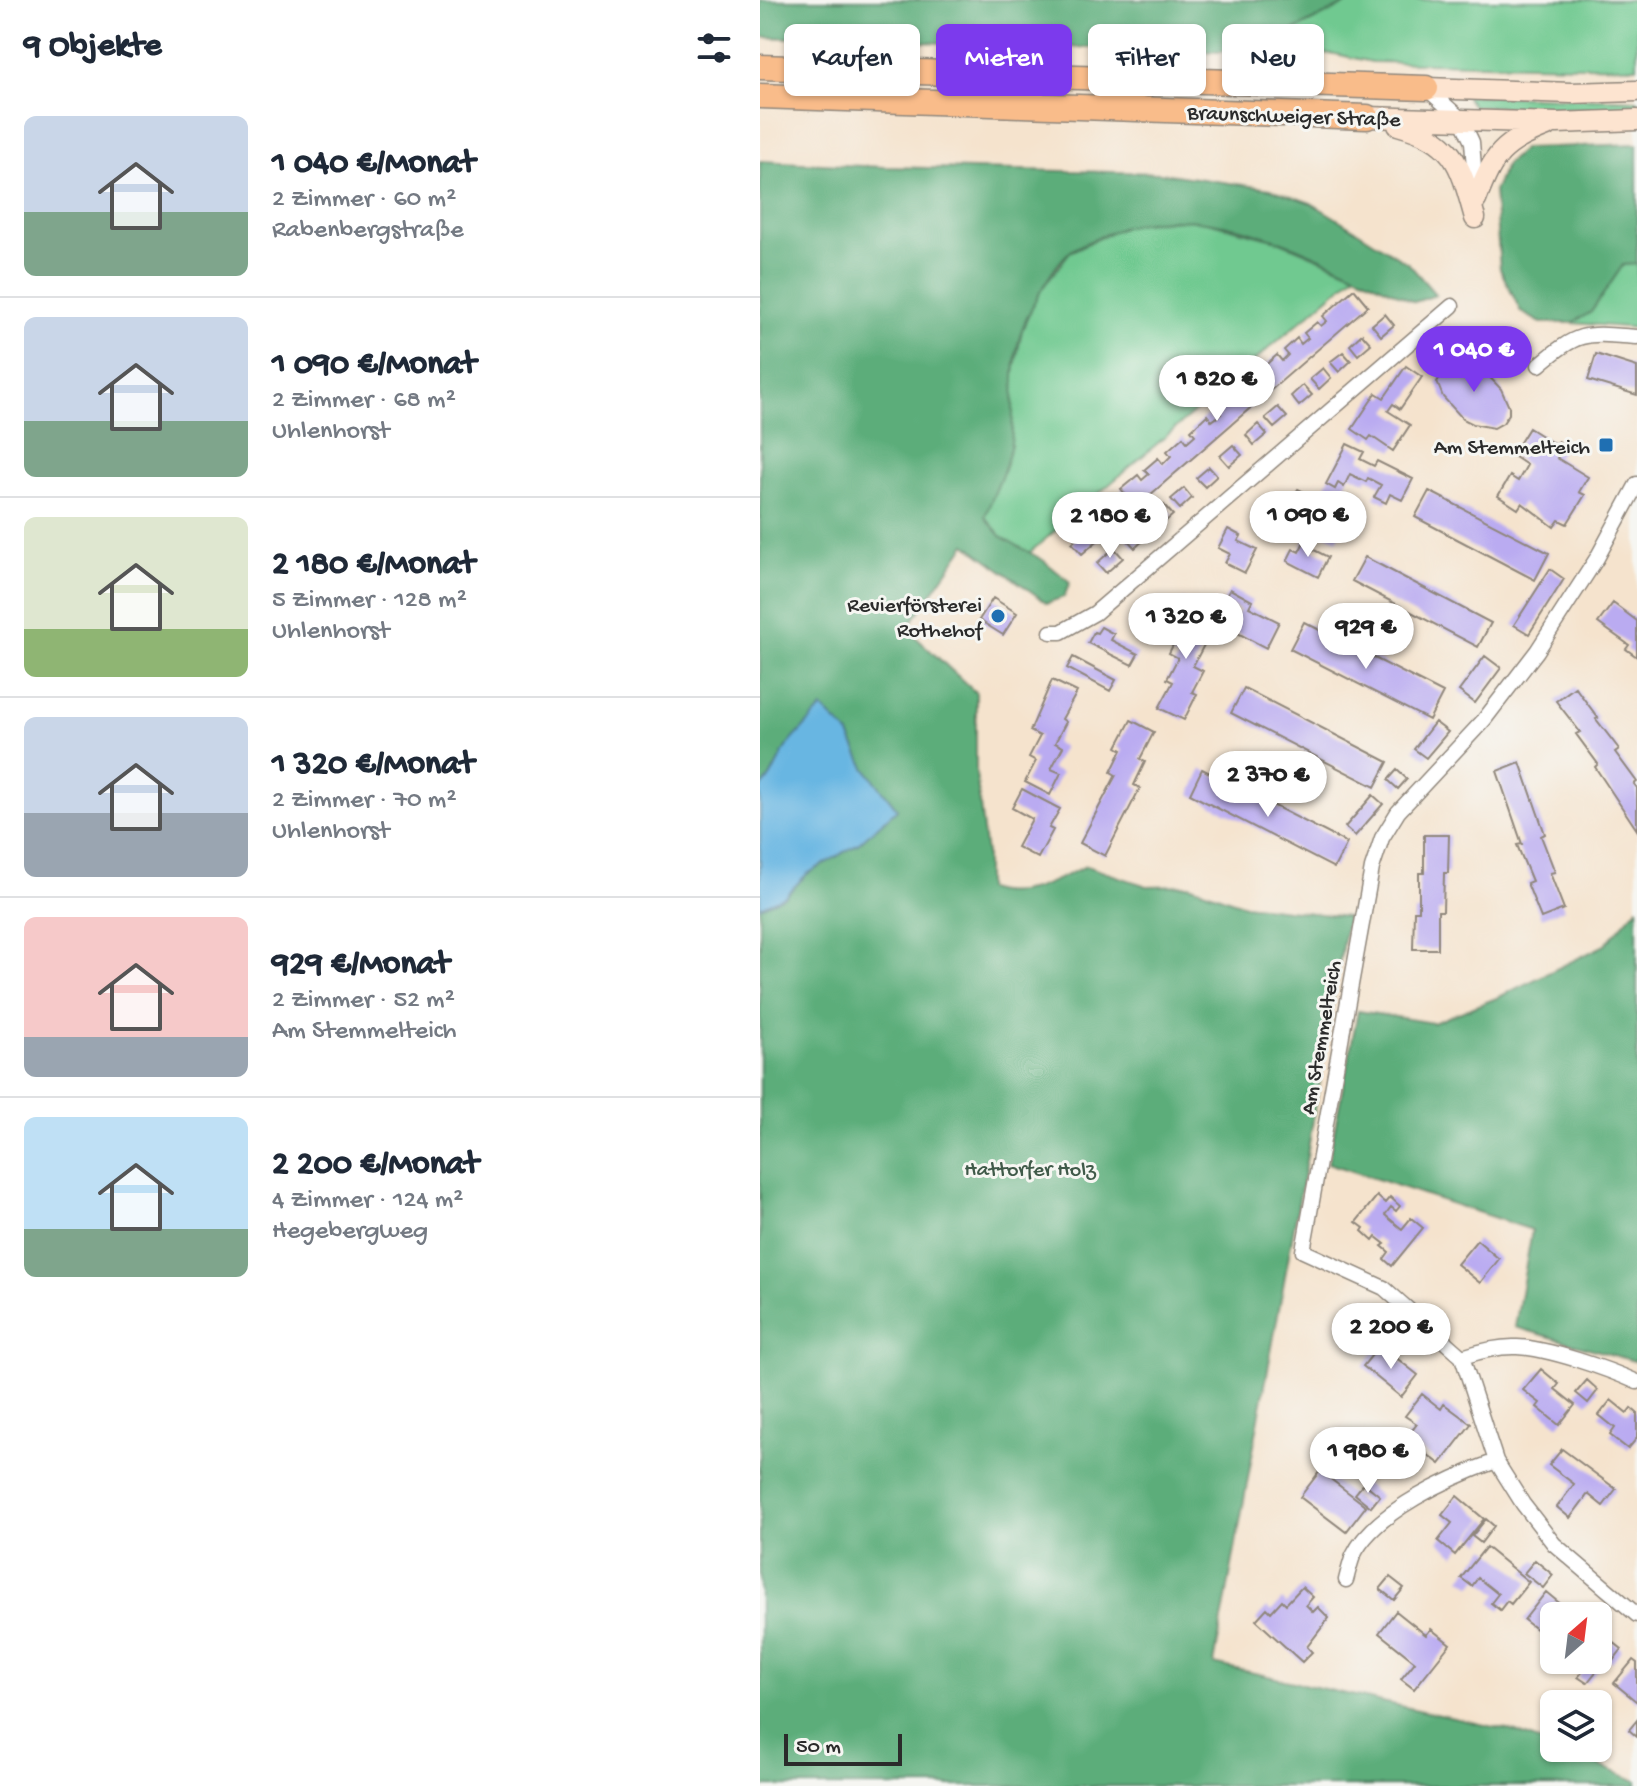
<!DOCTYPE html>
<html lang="de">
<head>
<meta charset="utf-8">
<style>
	:root { --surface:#fff; --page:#f6f6f7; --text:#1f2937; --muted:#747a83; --line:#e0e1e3; --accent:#7c3aed }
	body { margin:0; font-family:"Gochi Hand",sans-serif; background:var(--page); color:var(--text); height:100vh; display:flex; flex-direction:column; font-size:30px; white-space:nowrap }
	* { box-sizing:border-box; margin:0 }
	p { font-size:26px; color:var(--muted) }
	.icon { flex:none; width:44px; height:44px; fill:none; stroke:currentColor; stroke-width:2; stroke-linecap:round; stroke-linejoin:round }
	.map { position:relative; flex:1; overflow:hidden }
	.details { display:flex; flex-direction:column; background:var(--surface); width:760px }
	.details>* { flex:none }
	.guide { position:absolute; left:24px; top:24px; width:732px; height:72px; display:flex; gap:16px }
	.needle { width:52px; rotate:28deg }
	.fabs { position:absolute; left:780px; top:1602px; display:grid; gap:16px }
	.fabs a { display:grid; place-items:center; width:72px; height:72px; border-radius:12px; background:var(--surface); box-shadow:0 2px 6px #0004; font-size:40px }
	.scale { position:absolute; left:24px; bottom:20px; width:118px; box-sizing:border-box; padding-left:8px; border:4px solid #2b2b2b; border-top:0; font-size:22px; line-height:28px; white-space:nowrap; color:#2b2b2b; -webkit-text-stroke:6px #f6f6f2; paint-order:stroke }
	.price { position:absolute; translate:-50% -68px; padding:0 18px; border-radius:28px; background:#fff; color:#222; font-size:26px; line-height:52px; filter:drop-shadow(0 2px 4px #0008) }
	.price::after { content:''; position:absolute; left:50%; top:48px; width:24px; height:18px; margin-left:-12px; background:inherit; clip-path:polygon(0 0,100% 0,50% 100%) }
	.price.current { background:var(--accent); color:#fff }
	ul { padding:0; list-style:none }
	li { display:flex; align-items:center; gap:24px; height:200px; padding:0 24px }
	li+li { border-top:2px solid var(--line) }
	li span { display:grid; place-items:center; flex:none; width:224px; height:160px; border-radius:12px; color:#555 }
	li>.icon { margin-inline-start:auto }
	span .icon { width:96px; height:96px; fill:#fffc; stroke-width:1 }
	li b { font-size:34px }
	h2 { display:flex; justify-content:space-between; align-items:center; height:96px; padding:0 24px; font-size:34px }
	.tag { padding:0 28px; border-radius:12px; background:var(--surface); box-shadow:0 2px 6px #0004; font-size:28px; line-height:72px }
	.tag.current { background:var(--accent); color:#fff }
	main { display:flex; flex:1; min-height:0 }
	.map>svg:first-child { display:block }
	.green { fill:#70c990; stroke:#4e7a5e; stroke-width:2 }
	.forest { fill:#5cad7a; stroke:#446c52; stroke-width:2 }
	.water { fill:#68b6e2; stroke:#4a7086; stroke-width:2 }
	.building { fill:#baabf1 }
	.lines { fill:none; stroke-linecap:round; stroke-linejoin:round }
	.minor-casing { stroke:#90877c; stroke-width:17 }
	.secondary-casing { stroke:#90877c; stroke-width:23 }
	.trunk-casing { stroke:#90877c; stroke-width:27 }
	.minor { stroke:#fff; stroke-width:14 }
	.secondary { stroke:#fde4d0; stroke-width:20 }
	.trunk { stroke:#f9bc8a; stroke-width:24 }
	.poi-dot { fill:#1f6fb2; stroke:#f6f6f2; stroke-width:3 }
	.labels { text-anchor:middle; stroke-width:6; stroke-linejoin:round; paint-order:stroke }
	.street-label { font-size:22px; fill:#2b2b2b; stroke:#f6f6f2 }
	.poi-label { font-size:22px; fill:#2b2b2b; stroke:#f6f6f2; text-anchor:end }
	.park-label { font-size:22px; fill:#405a49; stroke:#f6f6f2 }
</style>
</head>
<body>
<main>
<section class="details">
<h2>9 Objekte<svg class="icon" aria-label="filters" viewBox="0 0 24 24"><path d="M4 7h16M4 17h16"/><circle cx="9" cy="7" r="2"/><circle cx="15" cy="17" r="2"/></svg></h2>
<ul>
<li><span style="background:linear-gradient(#c9d6e8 60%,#7fa58c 0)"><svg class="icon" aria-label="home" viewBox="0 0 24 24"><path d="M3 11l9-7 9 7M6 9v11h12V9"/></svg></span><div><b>1 040 €/Monat</b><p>2 Zimmer · 60 m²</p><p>Rabenbergstraße</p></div></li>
<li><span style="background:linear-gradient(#c9d6e8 65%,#7fa58c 0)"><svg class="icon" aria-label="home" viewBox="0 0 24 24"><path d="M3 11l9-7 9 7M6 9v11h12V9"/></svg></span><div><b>1 090 €/Monat</b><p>2 Zimmer · 68 m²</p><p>Uhlenhorst</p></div></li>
<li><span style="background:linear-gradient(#dfe7d0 70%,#8fb573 0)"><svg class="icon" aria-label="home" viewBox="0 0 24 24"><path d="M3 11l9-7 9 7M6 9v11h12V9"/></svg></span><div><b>2 180 €/Monat</b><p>5 Zimmer · 128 m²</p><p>Uhlenhorst</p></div></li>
<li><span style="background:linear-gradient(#c9d6e8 60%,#9aa5b1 0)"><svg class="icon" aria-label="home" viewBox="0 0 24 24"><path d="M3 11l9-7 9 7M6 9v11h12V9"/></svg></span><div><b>1 320 €/Monat</b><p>2 Zimmer · 70 m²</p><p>Uhlenhorst</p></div></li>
<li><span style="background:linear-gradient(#f6c9c9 75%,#9aa5b1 0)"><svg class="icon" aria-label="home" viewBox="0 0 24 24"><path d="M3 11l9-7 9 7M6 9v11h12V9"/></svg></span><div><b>929 €/Monat</b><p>2 Zimmer · 52 m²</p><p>Am Stemmelteich</p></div></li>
<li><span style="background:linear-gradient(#bfe0f5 70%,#7fa58c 0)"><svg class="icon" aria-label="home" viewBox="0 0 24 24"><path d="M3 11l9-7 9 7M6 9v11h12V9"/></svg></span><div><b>2 200 €/Monat</b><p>4 Zimmer · 124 m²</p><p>Hegebergweg</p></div></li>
</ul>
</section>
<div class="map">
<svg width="877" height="1786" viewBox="0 0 877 1786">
	<rect width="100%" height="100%" fill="#f6f6f2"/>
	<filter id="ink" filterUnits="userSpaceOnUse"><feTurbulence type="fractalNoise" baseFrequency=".0125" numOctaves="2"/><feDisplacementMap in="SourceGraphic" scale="16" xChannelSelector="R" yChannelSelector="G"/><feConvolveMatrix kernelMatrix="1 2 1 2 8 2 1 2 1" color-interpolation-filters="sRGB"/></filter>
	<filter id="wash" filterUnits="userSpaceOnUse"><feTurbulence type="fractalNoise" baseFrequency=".006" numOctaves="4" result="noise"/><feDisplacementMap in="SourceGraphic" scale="32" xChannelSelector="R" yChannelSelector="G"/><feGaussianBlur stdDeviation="1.8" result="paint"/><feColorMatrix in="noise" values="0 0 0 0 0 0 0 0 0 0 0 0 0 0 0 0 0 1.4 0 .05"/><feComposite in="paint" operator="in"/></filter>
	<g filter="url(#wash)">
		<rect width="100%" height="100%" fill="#f5e3cd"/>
		<!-- green -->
		<path class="green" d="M 594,0 L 877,0 L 877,67 L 612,62 L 575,54 L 526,51 L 521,37 Z
			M 705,95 L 877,100 L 877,110 L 713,106 Z
			M 435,219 L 513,239 L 596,274 L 269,553 L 242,537 L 224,517 L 251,444 L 252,383 L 262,330 L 278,294 L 310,252 L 368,224 Z
			M 877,264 L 877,328 L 812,323 L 831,312 L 863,265 Z"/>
		<!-- forest -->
		<path class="forest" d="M 0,0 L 594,0 L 521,37 L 461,52 L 0,37 Z
			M 877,144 L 877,264 L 863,265 L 831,312 L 812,323 L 781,323 L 761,312 L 740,269 L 734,191 L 746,164 L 764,148 Z
			M 0,161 L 124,167 L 401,173 L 511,189 L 551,203 L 599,232 L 649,264 L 676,295 L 655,302 C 565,261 444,188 344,235 C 334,240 321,244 311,251 C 294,263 271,307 263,327 C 249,365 256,404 251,442 C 248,467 233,494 225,517 L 242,537 L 283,560 L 310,582 L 304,597 L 287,603 L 206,544 L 147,629 L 216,693 L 216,773 L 226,854 L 226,889 C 262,901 294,881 326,866 L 387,886 L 429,885 L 485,905 L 587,917 L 547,1156 L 454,1664 L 756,1732 L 877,1781 L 877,1786 L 0,1786 L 0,907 L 25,896 L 47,874 L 98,844 L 137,809 L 105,768 L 88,733 L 26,747 L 10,778 L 0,789 Z
			M 877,908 L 877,1362 L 755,1327 L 772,1230 L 568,1163 L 598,1011 L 673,1023 L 739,997 L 845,945 Z"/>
		<!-- water -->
		<path class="water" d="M 62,708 L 88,733 L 105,768 L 137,809 L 98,844 L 47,874 L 25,896 L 0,907 L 0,789 L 10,778 L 26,747 Z"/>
		<g id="blocks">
			<!-- building -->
			<path class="building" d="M 518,53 L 529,53 L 529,59 L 518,58 Z
				M 594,289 L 608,306 L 322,554 L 312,543 L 316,539 L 311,533 L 327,518 L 332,523 L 340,516 L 336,511 L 353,496 L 357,501 L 365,494 L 361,489 L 378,475 L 382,480 L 389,474 L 384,470 L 398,458 L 403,464 L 411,456 L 407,451 L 423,437 L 427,442 L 435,435 L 431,430 L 447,415 L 452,421 L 461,414 L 456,408 L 472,394 L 477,400 L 484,394 L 479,388 L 493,377 L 497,382 L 506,374 L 501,369 L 517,355 L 522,361 L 528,355 L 524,350 L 537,338 L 541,344 L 548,338 L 544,333 L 557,322 L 561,326 L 567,321 L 563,316 Z
				M 625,314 L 634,325 L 621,336 L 612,325 Z
				M 602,334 L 611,344 L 598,355 L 590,345 Z
				M 583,352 L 591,361 L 579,372 L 570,362 Z
				M 836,354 L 877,367 L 877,395 L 828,380 Z
				M 701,357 L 719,366 L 741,389 L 749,407 L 749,414 L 743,423 L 734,428 L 713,424 L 703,419 L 683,397 L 677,382 L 688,366 Z
				M 646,366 L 662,377 L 640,409 L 633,404 L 628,411 L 650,425 L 633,451 L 611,436 L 608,440 L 592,429 L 616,393 L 624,398 Z
				M 563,368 L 571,378 L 559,389 L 550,379 Z
				M 543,385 L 552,395 L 539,406 L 531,396 Z
				M 518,407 L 527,417 L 514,428 L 505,418 Z
				M 498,424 L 507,434 L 494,445 L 486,435 Z
				M 769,428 L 796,445 L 798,441 L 805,445 L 797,458 L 828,477 L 819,492 L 825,495 L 807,524 L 799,520 L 794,527 L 762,503 L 758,509 L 738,496 L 750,476 L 758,481 L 767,465 L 752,455 Z
				M 587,444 L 604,452 L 600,459 L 614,466 L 617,461 L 653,479 L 642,500 L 630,494 L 626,503 L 614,497 L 621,485 L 608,478 L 606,482 L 590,474 L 584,487 L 578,483 L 575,489 L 566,484 Z
				M 473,445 L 482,455 L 469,466 L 460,456 Z
				M 449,467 L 457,476 L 445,487 L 436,478 Z
				M 424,488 L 432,498 L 420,509 L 411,499 Z
				M 538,489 L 589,516 L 577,540 L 554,528 L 552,533 L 540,527 L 549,510 L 531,501 Z
				M 669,491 L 789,553 L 775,580 L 655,517 Z
				M 404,505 L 413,515 L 400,526 L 392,516 Z
				M 379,527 L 387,537 L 375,548 L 366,538 Z
				M 468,529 L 481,536 L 478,541 L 497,550 L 485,573 L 465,563 L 470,554 L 458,548 Z
				M 546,538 L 553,541 L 550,548 L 568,557 L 558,577 L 527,561 L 533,549 L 539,552 Z
				M 354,548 L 363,558 L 346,573 L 337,563 Z
				M 605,557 L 731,623 L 718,647 L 592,581 Z
				M 790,569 L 804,579 L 769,634 L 754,625 Z
				M 470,589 L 492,601 L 489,607 L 519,622 L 506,648 L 470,629 L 480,610 L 463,602 Z
				M 233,598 L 257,613 L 243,635 L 219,620 Z
				M 423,599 L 451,614 L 437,639 L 445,643 L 433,666 L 443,671 L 432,692 L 437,694 L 424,720 L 399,708 L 413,682 L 407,679 L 418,658 L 409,653 L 420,631 L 417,628 L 425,615 L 417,611 Z
				M 853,603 L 877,621 L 877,657 L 866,649 L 869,645 L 838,623 Z
				M 544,622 L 683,693 L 669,720 L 530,649 Z
				M 341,627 L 354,634 L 351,640 L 378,654 L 372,665 L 328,643 L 334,632 L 337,633 Z
				M 725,656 L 741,668 L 715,703 L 699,691 Z
				M 313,657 L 356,680 L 350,691 L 307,668 Z
				M 292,680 L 317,692 L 302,719 L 306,722 L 295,743 L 303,747 L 291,769 L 301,773 L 290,795 L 265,782 L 276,761 L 269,757 L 280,736 L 270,731 Z
				M 815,687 L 838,718 L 836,719 L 859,749 L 855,752 L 877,782 L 874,784 L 877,788 L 877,830 L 835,767 L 838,764 L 816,734 L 820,732 L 796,701 Z
				M 484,688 L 628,762 L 615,787 L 471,713 Z
				M 371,720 L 394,732 L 380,759 L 385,762 L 374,785 L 380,788 L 345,856 L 320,843 L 356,775 L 351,772 L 362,750 L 357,747 Z
				M 675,722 L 688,732 L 666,758 L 654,749 Z
				M 760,762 L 785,834 L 781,836 L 795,872 L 790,873 L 804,909 L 781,918 L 767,883 L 772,881 L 757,845 L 762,844 L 737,771 Z
				M 442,769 L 587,843 L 574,868 L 430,794 Z
				M 637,770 L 647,779 L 638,789 L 628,780 Z
				M 262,789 L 300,809 L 289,828 L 293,830 L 278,858 L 257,847 L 272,819 L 252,808 Z
				M 613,795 L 623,804 L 595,836 L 585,827 Z
				M 664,835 L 689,835 L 688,873 L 684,873 L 683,911 L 678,911 L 678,949 L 653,949 L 654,911 L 659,911 L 659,873 L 664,873 Z
				M 617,1196 L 625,1203 L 630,1197 L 640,1206 L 636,1211 L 631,1207 L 625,1215 L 642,1229 L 651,1218 L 663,1228 L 632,1266 L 624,1259 L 629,1252 L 622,1246 L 625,1244 L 616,1237 L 613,1241 L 602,1231 L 604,1228 L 596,1222 Z
				M 717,1240 L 739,1259 L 720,1283 L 697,1264 Z
				M 620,1345 L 658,1375 L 641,1397 L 603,1366 Z
				M 781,1369 L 799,1384 L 795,1389 L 815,1405 L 799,1425 L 777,1407 L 780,1403 L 763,1390 Z
				M 827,1380 L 838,1390 L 828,1403 L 816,1393 Z
				M 662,1394 L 681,1409 L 684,1404 L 711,1424 L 680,1464 L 646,1438 L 657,1424 L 645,1416 Z
				M 851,1400 L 867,1413 L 871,1408 L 877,1413 L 877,1438 L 868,1449 L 850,1435 L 855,1428 L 839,1415 Z
				M 802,1449 L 856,1489 L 843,1506 L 828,1494 L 810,1518 L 797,1507 L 814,1484 L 789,1465 Z
				M 560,1471 L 606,1506 L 586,1532 L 540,1497 Z
				M 604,1483 L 620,1496 L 611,1507 L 595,1494 Z
				M 697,1496 L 724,1519 L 695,1555 L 678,1541 L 692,1523 L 682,1515 Z
				M 726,1519 L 734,1526 L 721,1543 L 712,1536 Z
				M 726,1547 L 769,1582 L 751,1604 L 747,1601 L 740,1610 L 731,1603 L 738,1594 L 718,1578 L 712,1586 L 701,1578 Z
				M 775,1560 L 793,1575 L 783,1588 L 764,1573 Z
				M 630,1577 L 644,1588 L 634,1600 L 620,1589 Z
				M 542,1587 L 553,1597 L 546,1605 L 553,1612 L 558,1607 L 569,1618 L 547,1647 L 552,1652 L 542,1662 L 496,1620 L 507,1608 L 511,1612 L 522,1600 L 526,1604 Z
				M 786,1592 L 815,1616 L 794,1616 L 794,1643 L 764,1620 Z
				M 636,1611 L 666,1635 L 671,1629 L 690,1644 L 654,1689 L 641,1679 L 655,1662 L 619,1633 Z
				M 843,1634 L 862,1649 L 852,1662 L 847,1658 L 827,1683 L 818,1677 L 832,1660 L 838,1660 L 838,1639 Z
				M 873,1660 L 877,1663 L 877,1702 L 854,1683 Z
				M 877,1720 L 877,1737 L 869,1730 Z"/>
		</g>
	</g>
	<g filter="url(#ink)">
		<use href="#blocks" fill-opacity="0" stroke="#90877c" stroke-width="2"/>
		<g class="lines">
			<!-- minor casing -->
			<g class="minor-casing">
				<path id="minor" d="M 666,88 L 701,119 L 712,142 L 716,193
					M 779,365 C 820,330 825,333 877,337
					M 877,484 L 837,558 L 777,651 L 724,720 L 638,812 L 622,838 L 612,868 L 543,1251 L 624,1288 L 702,1357 L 736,1461 L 763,1504 L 794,1544 L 877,1615
					M 291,632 L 301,632 L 335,613 L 692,306
					M 702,1357 C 720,1351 738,1346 757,1347 C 788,1348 848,1369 877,1382
					M 586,1580 C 588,1572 590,1564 593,1556 C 614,1511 692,1477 736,1461"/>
			</g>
			<!-- secondary casing -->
			<g class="secondary-casing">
				<path id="secondary" d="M 666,88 L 811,93 L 877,91
					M 607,117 L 797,123 L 877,120
					M 638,125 C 696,141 700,164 715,218
					M 716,200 C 734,154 741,144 787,126"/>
			</g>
			<!-- trunk casing -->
			<g class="trunk-casing">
				<path id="trunk" d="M 0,67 L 666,88
					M 0,96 L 607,117"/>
			</g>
			<!-- minor -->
			<use href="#minor" class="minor"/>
			<!-- secondary -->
			<use href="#secondary" class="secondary"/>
			<!-- trunk -->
			<use href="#trunk" class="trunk"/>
		</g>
	</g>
	<!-- markers -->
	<g class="poi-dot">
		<rect x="838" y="437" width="16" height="16" rx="4"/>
		<circle cx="238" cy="616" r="8"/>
	</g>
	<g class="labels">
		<!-- street labels -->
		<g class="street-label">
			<text transform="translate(534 114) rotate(2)" y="8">Braunschweiger Straße</text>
			<text transform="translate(559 1037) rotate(-80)" y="8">Am Stemmelteich</text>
		</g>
		<!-- poi labels -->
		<g class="poi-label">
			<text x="830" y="453">Am Stemmelteich</text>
			<text x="222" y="611">Revierförsterei<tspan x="222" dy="25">Rothehof</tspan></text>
		</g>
		<!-- park labels -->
		<g class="park-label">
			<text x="270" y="1175">Hattorfer Holz</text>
		</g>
	</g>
</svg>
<div class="fabs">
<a><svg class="needle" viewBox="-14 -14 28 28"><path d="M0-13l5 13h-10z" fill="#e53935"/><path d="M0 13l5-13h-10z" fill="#747a83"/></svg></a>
<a><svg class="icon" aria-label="layers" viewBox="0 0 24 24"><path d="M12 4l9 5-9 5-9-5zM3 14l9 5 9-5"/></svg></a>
</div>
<div class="scale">50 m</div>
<b class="price current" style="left:714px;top:394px">1 040 €</b>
<b class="price" style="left:457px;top:423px">1 820 €</b>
<b class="price" style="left:548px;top:559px">1 090 €</b>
<b class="price" style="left:350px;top:560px">2 180 €</b>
<b class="price" style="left:426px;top:661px">1 320 €</b>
<b class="price" style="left:606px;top:671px">929 €</b>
<b class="price" style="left:508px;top:819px">2 370 €</b>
<b class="price" style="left:631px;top:1371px">2 200 €</b>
<b class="price" style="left:608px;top:1495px">1 980 €</b>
<div class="guide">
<a class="tag">Kaufen</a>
<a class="tag current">Mieten</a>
<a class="tag">Filter</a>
<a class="tag">Neu</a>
</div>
</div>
</main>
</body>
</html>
